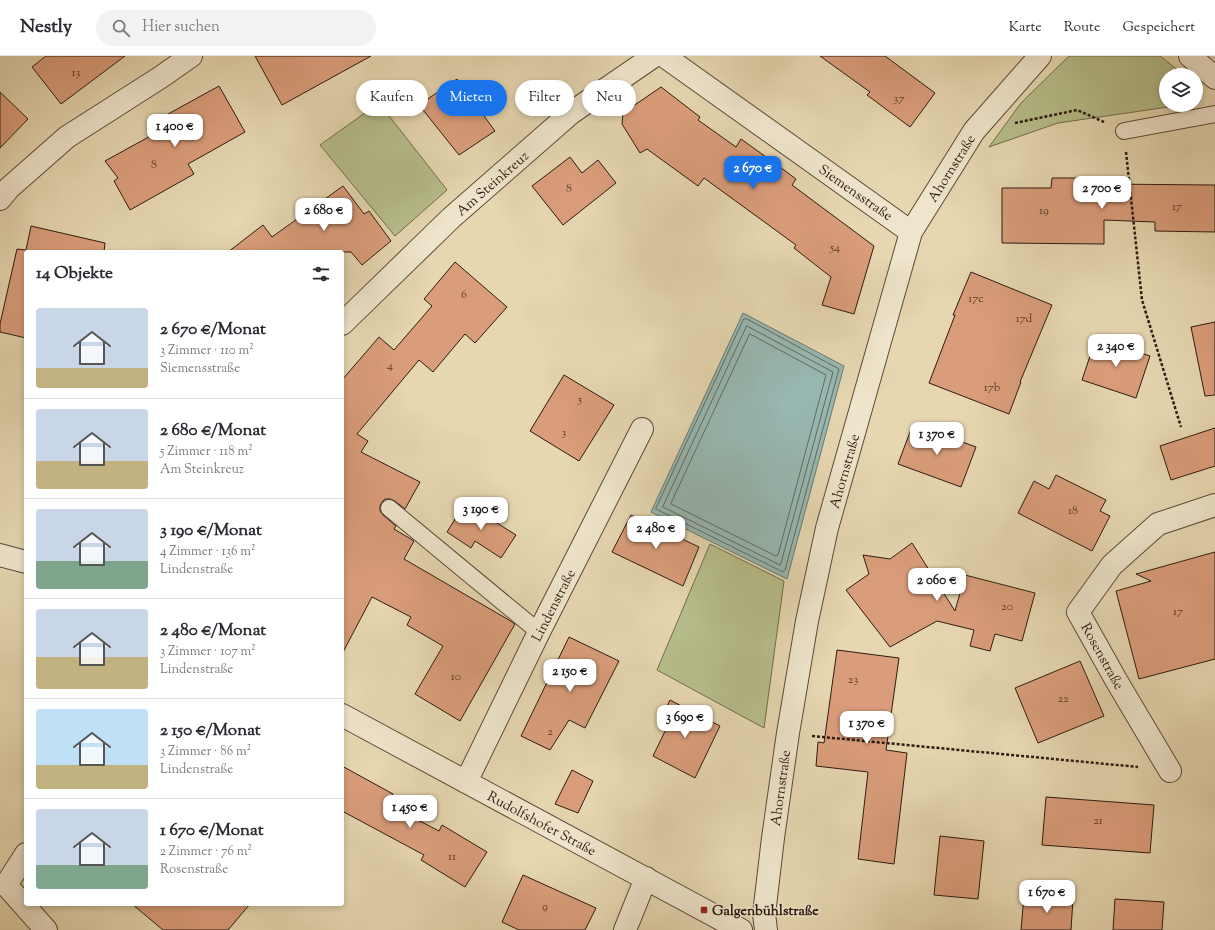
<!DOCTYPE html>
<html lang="de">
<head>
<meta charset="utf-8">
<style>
	:root { --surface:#fff; --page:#f2f2f3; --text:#2b2b33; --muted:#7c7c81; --line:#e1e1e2; --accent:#1a73e8 }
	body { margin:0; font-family:"Sorts Mill Goudy",serif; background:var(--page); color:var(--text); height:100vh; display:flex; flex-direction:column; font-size:15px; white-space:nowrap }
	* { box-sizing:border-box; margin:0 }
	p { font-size:13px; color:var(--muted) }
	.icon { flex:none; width:22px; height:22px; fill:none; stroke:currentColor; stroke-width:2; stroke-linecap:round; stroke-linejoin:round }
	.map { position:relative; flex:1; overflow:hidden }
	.details { position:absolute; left:24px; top:194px; width:320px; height:656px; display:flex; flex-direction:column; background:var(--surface); border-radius:4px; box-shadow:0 2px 6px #0003 }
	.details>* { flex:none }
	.top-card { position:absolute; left:356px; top:24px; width:380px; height:36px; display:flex; gap:8px }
	.fabs { position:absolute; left:1159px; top:12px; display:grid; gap:8px }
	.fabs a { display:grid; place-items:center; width:44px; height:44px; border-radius:50%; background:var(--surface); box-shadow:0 2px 6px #0003; font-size:20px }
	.price { position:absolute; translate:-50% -34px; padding:0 9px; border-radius:8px; background:#fff; color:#222; font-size:13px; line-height:26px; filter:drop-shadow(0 1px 2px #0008) }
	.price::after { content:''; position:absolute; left:50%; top:24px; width:12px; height:9px; margin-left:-6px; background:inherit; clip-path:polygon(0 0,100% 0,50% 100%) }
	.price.on { background:var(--accent); color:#fff }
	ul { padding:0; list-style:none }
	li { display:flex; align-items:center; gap:12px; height:100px; padding:0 12px }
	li+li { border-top:1px solid var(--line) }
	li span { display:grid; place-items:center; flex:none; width:112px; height:80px; border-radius:4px; color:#555 }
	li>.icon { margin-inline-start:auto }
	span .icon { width:48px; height:48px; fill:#fffc; stroke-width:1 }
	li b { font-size:17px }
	h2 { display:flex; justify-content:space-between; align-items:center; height:48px; padding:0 12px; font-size:17px }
	.chip { padding:0 14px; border-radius:18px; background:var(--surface); box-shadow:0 2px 6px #0003; font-size:14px; line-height:36px }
	.chip.on { background:var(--accent); color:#fff }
	header { display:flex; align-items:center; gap:24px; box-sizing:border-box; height:56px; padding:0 20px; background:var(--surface); border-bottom:1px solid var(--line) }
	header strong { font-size:19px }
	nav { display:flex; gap:22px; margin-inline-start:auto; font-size:14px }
	.search { width:280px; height:36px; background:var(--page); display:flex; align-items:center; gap:10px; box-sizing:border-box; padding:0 14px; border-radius:22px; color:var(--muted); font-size:15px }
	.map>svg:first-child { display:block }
	.green { fill:#b6be8b; stroke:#726c4e }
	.water { fill:#97b8b2; stroke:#6d7971 }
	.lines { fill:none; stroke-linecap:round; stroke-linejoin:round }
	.shore { stroke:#626a61; stroke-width:1 }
	.building { fill:#da9d7b; stroke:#2e1b10 }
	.lane-casing { stroke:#5c4a38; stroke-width:18 }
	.street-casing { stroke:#5c4a38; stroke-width:24 }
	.path { stroke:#2e1b10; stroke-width:2.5; stroke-dasharray:3 2; stroke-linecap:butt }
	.lane { stroke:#efe5cc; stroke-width:16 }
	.street { stroke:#efe5cc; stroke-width:22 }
	.poi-dot { fill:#8f2418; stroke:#efe5cc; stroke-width:1.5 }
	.labels { text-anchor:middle; stroke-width:3; stroke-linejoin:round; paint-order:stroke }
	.number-label { font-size:12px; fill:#593c2b }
	.street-label { font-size:14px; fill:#2e1b10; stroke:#efe5cc }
	.poi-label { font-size:14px; font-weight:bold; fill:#2e1b10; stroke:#efe5cc; text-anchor:start }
</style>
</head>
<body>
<header>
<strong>Nestly</strong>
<div class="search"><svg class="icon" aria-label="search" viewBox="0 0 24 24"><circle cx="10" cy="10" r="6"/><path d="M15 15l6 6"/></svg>Hier suchen</div>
<nav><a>Karte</a><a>Route</a><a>Gespeichert</a></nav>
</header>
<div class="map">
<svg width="1215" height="874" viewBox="0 0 1215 874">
	<rect width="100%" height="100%" fill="#e6d7b1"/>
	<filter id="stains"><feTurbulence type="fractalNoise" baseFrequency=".005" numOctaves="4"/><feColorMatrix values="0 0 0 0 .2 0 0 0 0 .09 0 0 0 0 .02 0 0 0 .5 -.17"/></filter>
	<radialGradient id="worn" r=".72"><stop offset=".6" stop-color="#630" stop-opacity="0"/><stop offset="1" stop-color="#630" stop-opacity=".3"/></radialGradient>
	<!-- green -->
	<path class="green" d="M 1069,0 L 1160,0 L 1184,19 L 1166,19 L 1166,49 L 1182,49 L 1058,67 L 989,91 L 1021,47 Z
		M 379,47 L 447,134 L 395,180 L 320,89 Z
		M 710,488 L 784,525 L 764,672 L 657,614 Z"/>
	<!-- water -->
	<path class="water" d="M 743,257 L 844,310 L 787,523 L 651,456 Z"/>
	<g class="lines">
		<!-- shore -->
		<path class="shore" d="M 744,263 L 747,263 L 839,313 L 785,514 L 783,516 L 656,453 Z
			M 747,270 L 833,316 L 781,507 L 780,509 L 663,451 Z
			M 750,278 L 826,319 L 778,499 L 776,500 L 671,448 Z"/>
	</g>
	<!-- building -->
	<path class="building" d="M 46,0 L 125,0 L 61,48 L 32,11 Z
		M 255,0 L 371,0 L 282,49 Z
		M 820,0 L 885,0 L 935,37 L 910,71 L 867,39 L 870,36 Z
		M 457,23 L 495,75 L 459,99 L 419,49 Z
		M 219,30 L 245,76 L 188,108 L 194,118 L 130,154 L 114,125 L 118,122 L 105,105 L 165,72 L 159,63 Z
		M 661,31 L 700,61 L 698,64 L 736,91 L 741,83 L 780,111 L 796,123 L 792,129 L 874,190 L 854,258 L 822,249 L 831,221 L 794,192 L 796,189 L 704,122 L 698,130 L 647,93 L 640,97 L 622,68 L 623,57 Z
		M 0,36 L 28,63 L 0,92 Z
		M 570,101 L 582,117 L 598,104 L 616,127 L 563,169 L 532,130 Z
		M 1052,122 L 1105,122 L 1104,128 L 1215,129 L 1215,176 L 1155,175 L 1155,166 L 1104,164 L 1104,188 L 1002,187 L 1002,132 L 1051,132 Z
		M 343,130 L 364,158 L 369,155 L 391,185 L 362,209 L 351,196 L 228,196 L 263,169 L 272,181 Z
		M 31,170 L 105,187 L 104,196 L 26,196 L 26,282 L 0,276 L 0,268 L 17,193 L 26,194 Z
		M 455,206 L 507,251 L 475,287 L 465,278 L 433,316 L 419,304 L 357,378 L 368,385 L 361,396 L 420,426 L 405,453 L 395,445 L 390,443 L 385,443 L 382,446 L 380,450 L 380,455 L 383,459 L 396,470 L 394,473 L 414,485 L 404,503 L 509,564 L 515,568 L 460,665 L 415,638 L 443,590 L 407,569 L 411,561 L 372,541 L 342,598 L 342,324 L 379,281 L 394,294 L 432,250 L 424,243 Z
		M 971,216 L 1052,249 L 1020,326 L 1021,326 L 1009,358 L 929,327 L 955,259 L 953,259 Z
		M 1215,266 L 1215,339 L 1205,340 L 1191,271 Z
		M 1096,282 L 1150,300 L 1136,342 L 1082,324 Z
		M 564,319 L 614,349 L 579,405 L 530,375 Z
		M 913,368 L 976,391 L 961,431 L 898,408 Z
		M 1215,372 L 1215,410 L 1171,424 L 1160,390 Z
		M 1056,419 L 1106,444 L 1100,455 L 1110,460 L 1092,495 L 1018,457 L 1034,425 L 1049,433 Z
		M 465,447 L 516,479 L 501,502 L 475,485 L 471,492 L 447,476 Z
		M 631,459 L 699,491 L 683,530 L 612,496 Z
		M 912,487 L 955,555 L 965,519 L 1035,537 L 1022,585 L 995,578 L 990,595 L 970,590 L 974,574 L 937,565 L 890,591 L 846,534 L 869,518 L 863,499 L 890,503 Z
		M 1215,496 L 1215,603 L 1139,623 L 1116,535 L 1151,525 L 1136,518 Z
		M 569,581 L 619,605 L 585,672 L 569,664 L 550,694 L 521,680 Z
		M 837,594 L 899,602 L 886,694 L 907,697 L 894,808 L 858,803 L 868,716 L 816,710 L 818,686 L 824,687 Z
		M 1080,605 L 1104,660 L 1038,687 L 1015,632 Z
		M 670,644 L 720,670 L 695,722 L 653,700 L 669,667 L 661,662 Z
		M 342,710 L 393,738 L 387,748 L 439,775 L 442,769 L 487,796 L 465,831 L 421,804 L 424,799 L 342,755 Z
		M 572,714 L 593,725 L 578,757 L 555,748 Z
		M 1046,741 L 1154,749 L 1150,797 L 1042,789 Z
		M 940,780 L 984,785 L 978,843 L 934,839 Z
		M 523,819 L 596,852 L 585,874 L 519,874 L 502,866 Z
		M 1024,840 L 1073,843 L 1071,874 L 1021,874 Z
		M 1115,843 L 1164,846 L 1162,874 L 1113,874 Z
		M 132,848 L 250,848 L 228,874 L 163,874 Z"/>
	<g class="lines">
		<!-- lane casing -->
		<g class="lane-casing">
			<path id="lane" d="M 1124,75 L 1215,58
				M 389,452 L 539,576"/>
		</g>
		<!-- street casing -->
		<g class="street-casing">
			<path id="street" d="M 664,0 L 911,176
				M 1190,0 L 1215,22
				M 0,143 L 9,132 L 67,81 L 161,21 L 191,0
				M 342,268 L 451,162 L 571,57 L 654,0
				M 0,499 L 26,506
				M 342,659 L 741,874
				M 1170,715 L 1116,624 L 1078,556 L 1112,509 L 1158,468 L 1215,449
				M 466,726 L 539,576 L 642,373
				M 26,798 L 6,829 L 46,874
				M 625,874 L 646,822
				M 766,874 L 764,858 L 773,782 L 788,677 L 807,565 L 827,472 L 911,176 L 974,75 L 1040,0"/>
		</g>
		<!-- path -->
		<path class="path" d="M 1015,67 L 1077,54 L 1104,66
			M 1126,96 L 1142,244 L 1181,371
			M 812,680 L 1138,711"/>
		<!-- lane -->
		<use href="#lane" class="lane"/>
		<!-- street -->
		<use href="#street" class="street"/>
	</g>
	<!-- markers -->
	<rect class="poi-dot" x="700" y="850" width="8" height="8" rx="2"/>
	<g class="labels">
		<!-- number labels -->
		<g class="number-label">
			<text x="76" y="20">13</text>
			<text x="899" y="46">37</text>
			<text x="154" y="112">8</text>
			<text x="569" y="136">8</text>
			<text x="1177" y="154">17</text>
			<text x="1044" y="158">19</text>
			<text x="835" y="195">54</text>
			<text x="464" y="242">6</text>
			<text x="976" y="246">17c</text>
			<text x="1024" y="266">17d</text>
			<text x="390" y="313">4</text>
			<text x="992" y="335">17b</text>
			<text x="580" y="347">5</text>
			<text x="564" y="380">3</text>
			<text x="1073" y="458">18</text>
			<text x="1007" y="554">20</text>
			<text x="1178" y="559">17</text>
			<text x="456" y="624">10</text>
			<text x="853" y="627">23</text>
			<text x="1063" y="646">22</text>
			<text x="550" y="679">2</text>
			<text x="1098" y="768">21</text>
			<text x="452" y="804">11</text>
			<text x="545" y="854">9</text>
		</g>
		<!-- street labels -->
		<g class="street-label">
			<text transform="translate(951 112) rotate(-58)" y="5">Ahornstraße</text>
			<text transform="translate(492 127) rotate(-41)" y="5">Am Steinkreuz</text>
			<text transform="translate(856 136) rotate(35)" y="5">Siemensstraße</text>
			<text transform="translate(844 415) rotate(-74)" y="5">Ahornstraße</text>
			<text transform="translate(553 549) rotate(-63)" y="5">Lindenstraße</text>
			<text transform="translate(1103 600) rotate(61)" y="5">Rosenstraße</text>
			<text transform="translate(780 732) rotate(-82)" y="5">Ahornstraße</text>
			<text transform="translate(542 767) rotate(28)" y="5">Rudolfshofer Straße</text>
		</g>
		<!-- poi labels -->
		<g class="poi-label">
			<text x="712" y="859">Galgenbühlstraße</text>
		</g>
	</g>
	<rect width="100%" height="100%" filter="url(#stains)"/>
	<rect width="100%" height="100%" fill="url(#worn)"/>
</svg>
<div class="fabs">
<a><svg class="icon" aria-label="layers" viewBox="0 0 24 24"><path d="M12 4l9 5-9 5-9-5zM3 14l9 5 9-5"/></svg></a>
</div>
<b class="price" style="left:175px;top:92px">1 400 €</b>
<b class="price on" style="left:753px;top:134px">2 670 €</b>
<b class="price" style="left:1102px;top:154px">2 700 €</b>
<b class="price" style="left:324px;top:176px">2 680 €</b>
<b class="price" style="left:1116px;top:312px">2 340 €</b>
<b class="price" style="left:937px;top:400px">1 370 €</b>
<b class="price" style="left:481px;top:475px">3 190 €</b>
<b class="price" style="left:656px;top:494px">2 480 €</b>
<b class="price" style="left:937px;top:546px">2 060 €</b>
<b class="price" style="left:570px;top:637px">2 150 €</b>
<b class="price" style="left:685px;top:683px">3 690 €</b>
<b class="price" style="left:867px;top:689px">1 370 €</b>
<b class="price" style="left:410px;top:773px">1 450 €</b>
<b class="price" style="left:1047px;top:858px">1 670 €</b>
<div class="top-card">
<a class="chip">Kaufen</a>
<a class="chip on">Mieten</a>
<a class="chip">Filter</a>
<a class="chip">Neu</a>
</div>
<section class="details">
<h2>14 Objekte<svg class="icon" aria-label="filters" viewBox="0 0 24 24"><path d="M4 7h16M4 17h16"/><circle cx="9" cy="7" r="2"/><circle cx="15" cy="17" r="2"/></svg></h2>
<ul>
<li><span style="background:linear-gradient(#c9d6e8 75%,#c2b280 0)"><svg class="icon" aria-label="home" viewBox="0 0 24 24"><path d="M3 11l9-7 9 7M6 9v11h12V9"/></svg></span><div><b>2 670 €/Monat</b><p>3 Zimmer · 110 m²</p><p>Siemensstraße</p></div></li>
<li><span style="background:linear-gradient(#c9d6e8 65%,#c2b280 0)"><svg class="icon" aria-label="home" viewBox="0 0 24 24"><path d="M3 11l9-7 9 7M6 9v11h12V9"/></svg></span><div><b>2 680 €/Monat</b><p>5 Zimmer · 118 m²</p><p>Am Steinkreuz</p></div></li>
<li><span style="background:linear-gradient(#c9d6e8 65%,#7fa58c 0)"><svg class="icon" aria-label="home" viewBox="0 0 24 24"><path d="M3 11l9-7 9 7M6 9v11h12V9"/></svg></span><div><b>3 190 €/Monat</b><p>4 Zimmer · 136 m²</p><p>Lindenstraße</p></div></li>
<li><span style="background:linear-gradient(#c9d6e8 60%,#c2b280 0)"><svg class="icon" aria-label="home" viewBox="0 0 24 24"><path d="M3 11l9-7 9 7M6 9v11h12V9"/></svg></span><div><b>2 480 €/Monat</b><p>3 Zimmer · 107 m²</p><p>Lindenstraße</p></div></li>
<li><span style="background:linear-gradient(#bfe0f5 70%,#c2b280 0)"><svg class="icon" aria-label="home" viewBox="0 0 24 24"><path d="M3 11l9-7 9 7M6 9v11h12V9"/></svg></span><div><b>2 150 €/Monat</b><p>3 Zimmer · 86 m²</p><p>Lindenstraße</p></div></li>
<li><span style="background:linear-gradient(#c9d6e8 70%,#7fa58c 0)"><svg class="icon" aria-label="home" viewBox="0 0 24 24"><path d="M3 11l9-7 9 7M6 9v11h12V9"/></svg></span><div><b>1 670 €/Monat</b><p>2 Zimmer · 76 m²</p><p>Rosenstraße</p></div></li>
</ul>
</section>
</div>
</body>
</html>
